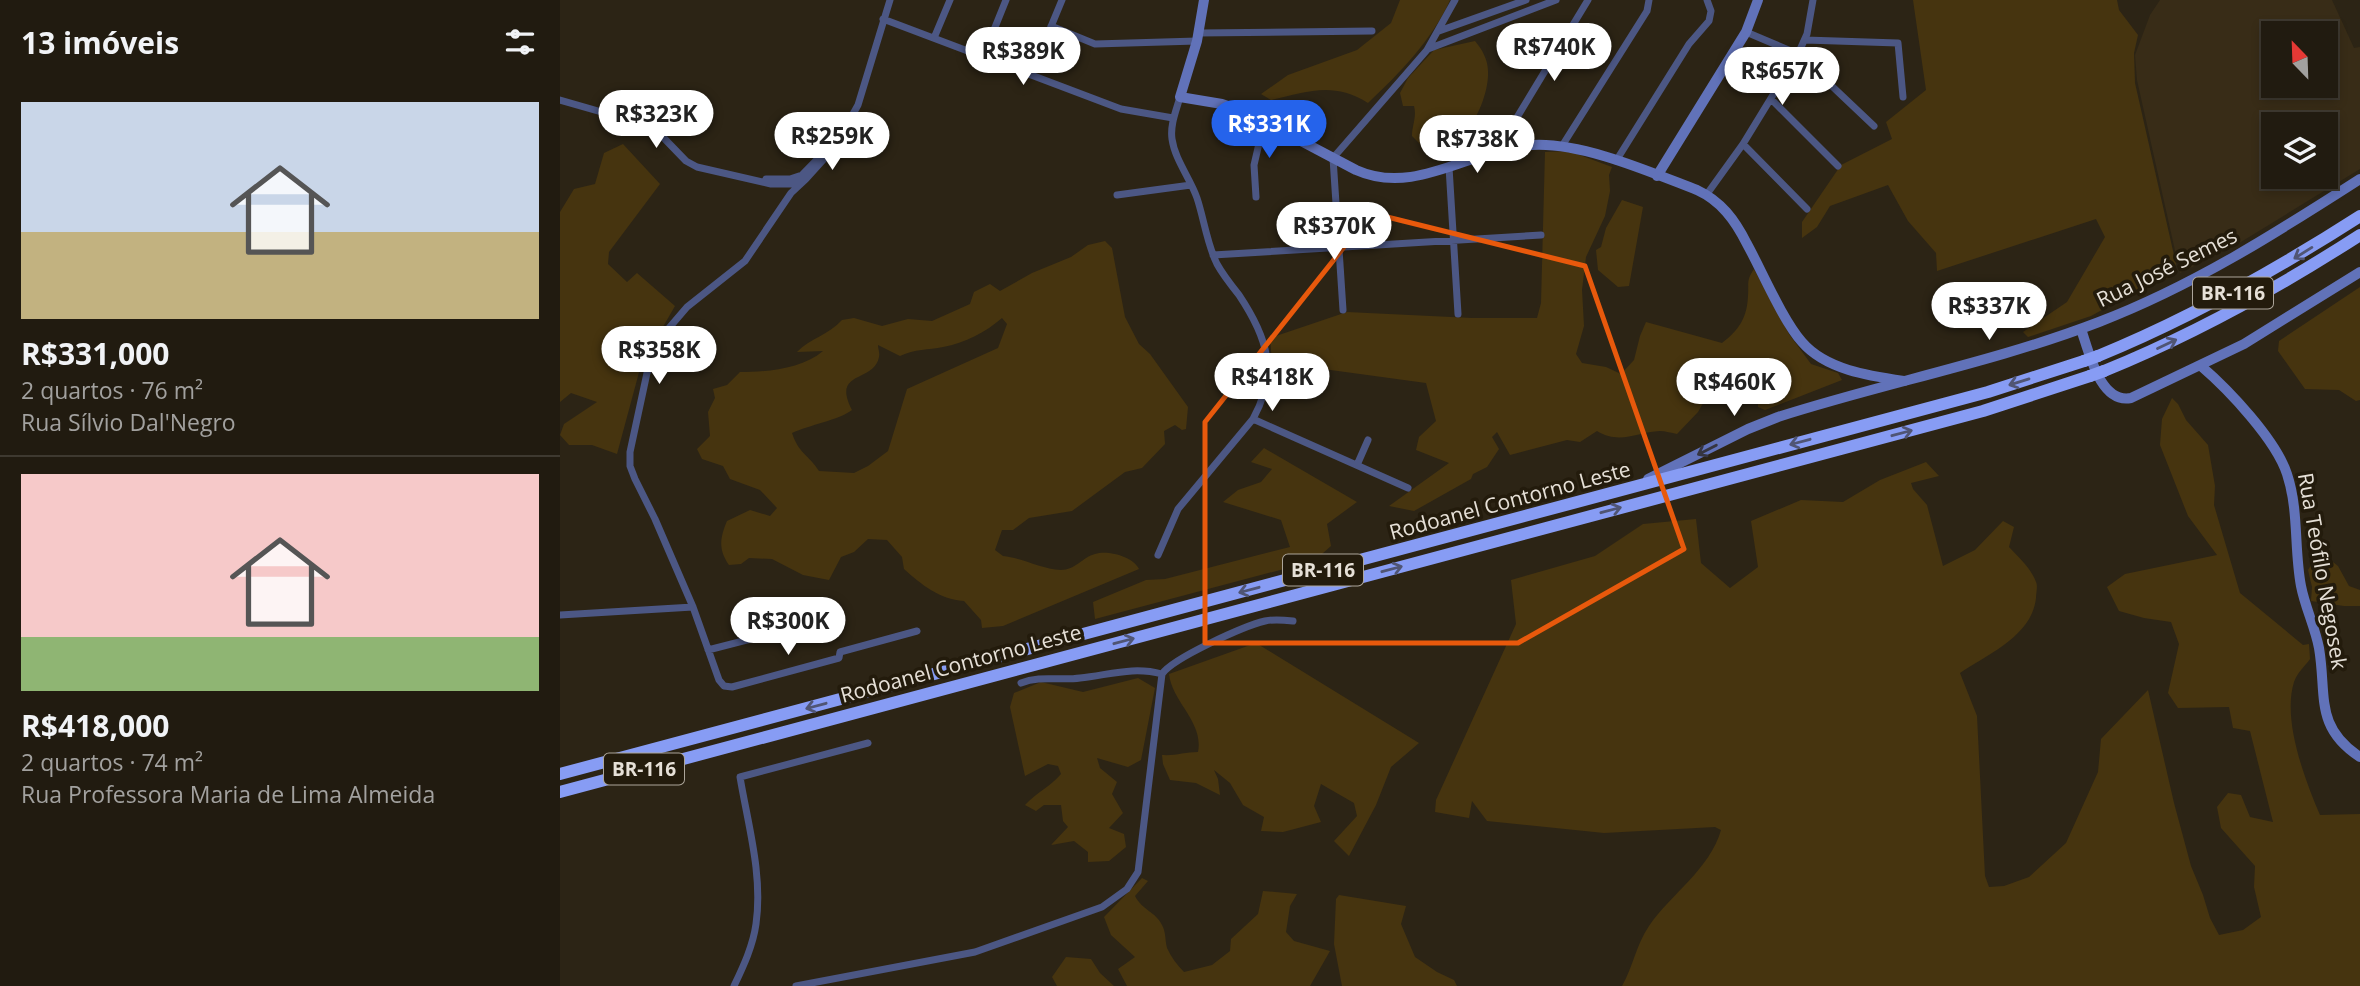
<!DOCTYPE html>
<html lang="pt">
<head>
<meta charset="utf-8">
<style>
	:root { --surface:#211b10; --page:#292419; --text:#f1f3f6; --muted:#a2a19f; --line:#3e3930; --accent:#2563eb }
	body { margin:0; font-family:"Open Sans",sans-serif; background:var(--page); color:var(--text); height:100vh; display:flex; flex-direction:column; font-size:26px; white-space:nowrap }
	* { box-sizing:border-box; margin:0 }
	p { font-size:23px; color:var(--muted) }
	.icon { flex:none; width:38px; height:38px; fill:none; stroke:currentColor; stroke-width:2; stroke-linecap:round; stroke-linejoin:round }
	.map { position:relative; flex:1; overflow:hidden }
	.details { display:flex; flex-direction:column; background:var(--surface); width:560px }
	.details>* { flex:none }
	.needle { width:46px; rotate:337deg }
	.buttons { position:absolute; left:1701px; top:21px; display:grid; gap:14px }
	.buttons a { display:grid; place-items:center; width:77px; height:77px; border-radius:0px; background:var(--surface); box-shadow:0 4px 10px #0003,0 0 0 2px var(--line); font-size:35px }
	.price { position:absolute; translate:-50% -60px; padding:0 16px; border-radius:24px; background:#fff; color:#222; font-size:23px; line-height:46px; filter:drop-shadow(0 2px 4px #0008) }
	.price::after { content:''; position:absolute; left:50%; top:42px; width:21px; height:16px; margin-left:-10px; background:inherit; clip-path:polygon(0 0,100% 0,50% 100%) }
	.price.selected { background:var(--accent); color:#fff }
	ul { padding:0; list-style:none }
	li { display:grid; align-content:center; gap:14px; height:371px; padding:0 21px }
	li+li { border-top:2px solid var(--line) }
	li span { display:grid; place-items:center; height:217px; border-radius:0px; color:#555 }
	li>.icon { margin-inline-start:auto }
	span .icon { width:126px; height:126px; fill:#fffc; stroke-width:1 }
	li b { font-size:30px }
	h2 { display:flex; justify-content:space-between; align-items:center; height:84px; padding:0 21px; font-size:30px }
	main { display:flex; flex:1; min-height:0 }
	.map>svg:first-child { display:block }
	.built { fill:#382c17; fill-rule:evenodd }
	.green { fill:#46340f; fill-rule:evenodd }
	.lines { fill:none; stroke-linecap:round; stroke-linejoin:round }
	.street { stroke:#4c5784; stroke-width:7 }
	.secondary { stroke:#6172b9; stroke-width:10 }
	.highway { stroke:#879cf4; stroke-width:12 }
	.highway-bridge { stroke:#879cf4; stroke-width:12 }
	.oneway { stroke:#505574 }
	.oneway2 { stroke:#363540 }
	.marked { fill:none; stroke:#e8590c; stroke-width:5; stroke-linejoin:round }
	.labels { text-anchor:middle; stroke-width:7; stroke-linejoin:round; paint-order:stroke }
	.shield { fill:#231b0c; stroke:#aca59a; stroke-width:2 }
	.shield-label { font-size:19px; font-weight:bold; fill:#e6e0d7 }
	.street-label { font-size:21px; fill:#e6e0d7; stroke:#231b0c }
</style>
</head>
<body>
<main>
<section class="details">
<h2>13 imóveis<svg class="icon" aria-label="filters" viewBox="0 0 24 24"><path d="M4 7h16M4 17h16"/><circle cx="9" cy="7" r="2"/><circle cx="15" cy="17" r="2"/></svg></h2>
<ul>
<li><span style="background:linear-gradient(#c9d6e8 60%,#c2b280 0)"><svg class="icon" aria-label="home" viewBox="0 0 24 24"><path d="M3 11l9-7 9 7M6 9v11h12V9"/></svg></span><div><b>R$331,000</b><p>2 quartos · 76 m²</p><p>Rua Sílvio Dal'Negro</p></div></li>
<li><span style="background:linear-gradient(#f6c9c9 75%,#8fb573 0)"><svg class="icon" aria-label="home" viewBox="0 0 24 24"><path d="M3 11l9-7 9 7M6 9v11h12V9"/></svg></span><div><b>R$418,000</b><p>2 quartos · 74 m²</p><p>Rua Professora Maria de Lima Almeida</p></div></li>
</ul>
</section>
<div class="map">
<svg width="1800" height="986" viewBox="0 0 1800 986">
	<rect width="100%" height="100%" fill="#2c2415"/>
	<!-- built -->
	<path class="built" d="M 1600,0 L 1772,0 L 1794,48 L 1800,47 L 1800,169 L 1676,245 L 1620,273 L 1577,80 L 1575,55 L 1590,15 ZM 1713,33 L 1766,33 L 1766,86 L 1713,86 ZM 1713,124 L 1766,124 L 1766,177 L 1713,177 Z"/>
	<!-- green -->
	<path class="green" d="M 840,0 L 890,0 C 872,40 840,73 808,103 C 772,81 748,92 711,100 L 701,94 L 728,75 L 797,50 L 831,23 Z
		M 1353,0 L 1557,0 L 1559,10 L 1578,35 L 1574,53 L 1575,83 L 1616,264 L 1612,276 L 1560,300 L 1531,316 L 1468,337 L 1463,332 L 1507,302 L 1545,237 L 1536,219 L 1377,271 L 1376,253 L 1348,221 L 1328,185 L 1270,206 L 1257,227 L 1242,238 L 1242,222 L 1281,165 L 1332,139 L 1326,122 L 1366,90 Z
		M 915,41 C 922,49 928,60 928,71 C 929,90 918,119 905,132 L 896,119 L 890,131 L 860,144 L 852,136 C 852,125 857,117 854,106 L 843,106 L 840,93 L 848,78 L 874,50 Z
		M 63,144 L 100,184 L 49,252 L 48,264 L 67,282 L 77,273 L 115,306 L 81,365 L 57,454 L 32,445 L 9,445 L 0,435 L 4,424 L 37,402 L 11,393 L 0,402 L 0,212 L 14,189 L 35,184 L 44,153 Z
		M 1009,151 L 1052,167 L 1049,175 L 1050,191 L 1045,216 L 1026,257 L 1022,290 L 1024,326 L 1016,354 L 1022,363 L 1046,367 L 1061,374 L 1074,360 L 1080,336 L 1086,322 L 1162,343 C 1179,330 1187,318 1188,296 C 1189,282 1186,281 1194,269 L 1229,334 L 1251,364 L 1278,373 L 1282,380 L 1205,410 L 1198,407 L 1198,392 L 1183,394 L 1149,393 L 1138,412 L 1117,434 C 1112,433 1105,431 1100,431 C 1077,432 1060,445 1037,431 L 1020,442 L 1007,440 L 950,455 L 937,432 L 932,437 L 939,449 L 927,467 L 913,474 L 911,479 L 854,511 L 829,506 L 889,463 L 856,450 L 859,437 L 876,421 L 866,383 L 712,362 L 710,338 L 787,312 L 912,318 L 977,318 L 981,303 L 985,152 Z
		M 1062,200 L 1083,207 L 1069,286 L 1058,287 L 1038,270 L 1036,250 L 1041,247 L 1046,228 Z
		M 545,241 L 552,248 L 565,317 L 579,344 L 590,354 L 628,407 L 626,429 L 622,430 L 615,425 L 604,431 L 605,444 L 582,468 L 565,472 L 512,511 L 469,518 L 453,530 L 442,530 L 435,550 L 443,556 C 463,558 481,569 501,570 C 515,570 523,557 535,554 C 549,550 573,557 579,569 L 443,626 L 422,628 L 421,620 L 404,601 C 379,599 362,585 344,569 L 342,557 L 327,540 L 308,539 L 294,552 L 281,557 L 269,580 L 243,575 L 212,559 L 189,558 L 181,564 L 169,565 C 158,549 160,538 167,521 L 190,510 L 210,516 L 217,508 L 200,490 L 170,479 L 163,466 L 142,459 L 137,449 L 150,436 L 148,412 L 155,398 L 153,389 L 167,385 L 180,372 C 207,372 242,369 263,351 L 237,352 C 250,338 269,335 282,320 L 294,318 L 322,326 L 348,319 L 372,321 L 410,304 L 414,292 L 430,284 L 440,291 L 472,273 L 511,257 L 528,245 ZM 442,318 L 447,324 L 438,348 L 347,389 L 328,451 L 308,466 L 294,473 L 259,471 C 248,454 239,454 232,433 C 249,425 279,420 292,410 C 271,370 314,383 319,357 C 320,353 318,349 318,345 L 340,356 C 355,349 368,350 383,347 C 405,343 426,332 442,318 Z
		M 1800,287 L 1800,400 L 1796,401 L 1779,390 L 1745,389 L 1718,351 L 1719,341 Z
		M 1612,398 L 1618,404 L 1626,420 L 1648,445 L 1655,486 L 1654,505 L 1680,593 L 1743,645 L 1749,644 L 1750,659 C 1745,666 1737,673 1734,682 C 1722,720 1745,780 1760,815 L 1800,814 L 1800,986 L 1062,986 C 1073,967 1076,945 1089,926 C 1111,894 1150,869 1161,830 L 1155,827 L 1044,833 L 927,821 L 912,801 L 909,818 L 875,812 L 876,800 L 956,624 L 951,580 L 1035,556 L 1083,524 L 1136,519 L 1141,563 L 1170,588 L 1198,567 L 1191,521 L 1241,500 L 1283,502 L 1320,480 L 1366,462 L 1379,476 L 1351,483 L 1353,489 L 1367,505 L 1383,566 L 1415,550 L 1443,521 L 1454,527 L 1449,547 C 1458,557 1471,568 1476,582 C 1478,586 1476,593 1476,598 C 1472,636 1428,654 1400,673 L 1417,716 L 1425,876 L 1429,887 L 1444,886 L 1469,877 L 1506,843 L 1538,772 L 1541,739 L 1588,690 L 1614,803 L 1631,866 L 1643,895 L 1650,918 L 1659,935 L 1683,930 L 1701,917 L 1694,887 L 1695,866 L 1661,828 L 1657,807 L 1668,793 L 1681,795 L 1690,817 L 1713,822 L 1690,731 L 1673,728 L 1669,707 L 1618,708 L 1608,693 L 1619,644 L 1611,622 L 1584,618 L 1559,611 L 1547,587 L 1565,574 L 1657,555 L 1628,516 L 1600,445 L 1602,419 Z
		M 704,448 L 797,502 L 767,524 L 771,546 L 754,561 L 535,619 L 533,602 L 586,580 L 605,579 L 730,547 L 721,520 L 663,502 L 678,490 L 701,482 L 712,469 L 691,462 Z
		M 1768,558 L 1778,566 L 1789,586 L 1800,590 L 1800,606 L 1784,606 L 1751,601 L 1752,587 L 1748,570 L 1755,559 Z
		M 696,643 L 859,743 L 831,767 L 816,805 L 789,856 L 774,841 L 797,816 L 794,803 L 761,784 L 754,806 L 761,822 L 723,832 L 701,831 L 704,817 L 683,805 L 670,783 L 654,770 L 658,779 L 660,795 L 636,783 L 610,780 L 603,764 L 602,755 C 615,756 625,752 638,752 C 644,722 612,702 609,674 Z
		M 578,678 L 595,688 L 581,760 L 568,767 L 537,758 L 540,768 L 557,782 L 552,794 L 563,813 L 549,828 L 564,834 L 566,847 L 549,861 L 528,862 L 528,852 L 514,841 L 491,845 L 508,827 L 503,821 L 501,805 L 484,805 L 476,811 L 465,805 C 476,793 491,786 501,774 L 498,766 L 488,764 L 465,776 L 450,707 L 454,693 L 481,682 L 523,692 Z
		M 582,878 L 588,881 L 575,896 C 583,911 595,911 602,925 C 606,932 605,941 607,948 C 611,957 617,965 624,972 L 652,965 L 670,951 L 671,939 L 698,914 L 703,891 L 737,894 L 730,906 L 726,932 L 734,941 L 770,951 L 750,986 L 567,986 L 558,969 L 575,957 L 551,935 L 544,917 Z
		M 779,895 L 846,906 L 841,924 L 855,957 L 877,972 L 894,980 L 897,986 L 782,986 L 774,944 L 776,899 Z
		M 506,957 L 531,959 L 540,973 L 554,986 L 497,986 L 492,977 Z"/>
	<g class="lines">
		<!-- street -->
		<path class="street" d="M 323,19 L 561,109 L 613,118
			M 491,26 L 535,44 L 637,41
			M 879,31 L 966,0
			M 1186,32 L 1238,54 L 1314,126
			M 638,33 L 812,31
			M 374,38 L 390,0
			M 1245,40 L 1338,43 L 1343,97
			M 868,49 L 996,0
			M 423,57 L 446,0
			M 471,75 L 502,0
			M 1211,99 L 1278,166
			M 0,100 L 87,125 L 98,132 L 126,161 L 137,167 L 211,184 L 231,184 L 246,179 L 274,148 L 298,105 L 330,0
			M 1183,144 L 1247,209
			M 1002,146 L 1087,11 L 1089,0
			M 936,152 L 1028,0
			M 1056,161 L 1129,44 L 1149,21 L 1151,11 L 1147,0
			M 889,167 L 898,314
			M 206,179 L 230,179 L 242,175
			M 246,179 L 231,193 L 185,261 L 127,307 L 103,335 L 87,373 L 70,452 L 70,466 L 75,479 L 95,519 L 133,607 L 159,680 L 164,686 L 172,687 L 279,658 L 280,652 L 357,631
			M 237,182 L 242,175 L 279,137
			M 1147,194 L 1183,144 L 1238,54 L 1247,34 L 1253,0
			M 557,195 L 631,185
			M 696,197 L 694,165 L 704,122
			M 653,255 L 981,235
			M 783,310 L 773,158 L 867,50 L 895,0
			M 693,419 L 848,488
			M 797,465 L 808,440
			M 598,555 L 618,509 L 693,419 C 719,372 707,337 679,295 C 671,285 663,275 657,264 C 647,244 644,219 637,198 C 630,178 615,160 612,139 C 610,125 616,111 620,97
			M 0,615 L 133,607
			M 148,650 L 254,623
			M 461,683 C 480,675 500,681 520,678 C 549,675 573,666 602,674
			M 174,986 C 183,967 193,946 196,924 C 203,875 188,825 180,777 L 308,743
			M 236,986 L 415,952 L 542,907 L 567,889 L 578,872 L 602,674 C 613,658 684,626 705,621 C 714,619 724,620 733,621"/>
		<!-- secondary -->
		<path class="secondary" d="M 644,0 L 637,41 L 620,97 L 662,104 L 686,112 L 796,170 C 856,197 912,148 972,145 C 1022,142 1090,172 1137,190 C 1161,201 1175,220 1187,244 C 1202,271 1222,319 1242,342 C 1266,370 1310,376 1345,381
			M 1097,176 L 1186,32 L 1198,0
			M 1521,329 C 1529,352 1540,404 1571,398 L 1684,344 L 1800,272
			M 1641,366 C 1669,390 1716,440 1727,474 C 1739,510 1734,549 1741,586 C 1745,607 1755,627 1759,648 C 1767,695 1754,727 1800,757
			M 1088,479 L 1188,429 L 1218,417 C 1324,383 1435,362 1539,322 C 1633,286 1716,233 1800,179"/>
		<!-- highway -->
		<path class="highway" d="M 1538,356 C 1631,318 1716,270 1800,216
			M 1544,371 C 1635,334 1718,288 1800,235
			M 0,774 L 1428,392 L 1524,361
			M 0,792 L 1423,411 L 1530,376"/>
		<!-- highway-bridge -->
		<path class="highway-bridge" d="M 1524,361 L 1538,356
			M 1530,376 L 1544,371"/>
	</g>
	<!-- one-way arrows -->
	<defs><path id="oneway-shaft" d="M-6 0H5M1.5-3L5.5 0L1.5 3" fill="none" stroke-width="1.6" stroke-linecap="round" stroke-linejoin="round" transform="scale(1.75)"/></defs>
	<g class="oneway">
		<use href="#oneway-shaft" transform="translate(1743 253) rotate(148)"/>
		<use href="#oneway-shaft" transform="translate(1607 344) rotate(-25)"/>
		<use href="#oneway-shaft" transform="translate(1459 382) rotate(163)"/>
		<use href="#oneway-shaft" transform="translate(1342 433) rotate(-15)"/>
		<use href="#oneway-shaft" transform="translate(1240 442) rotate(165)"/>
		<use href="#oneway-shaft" transform="translate(1051 510) rotate(-15)"/>
		<use href="#oneway-shaft" transform="translate(832 569) rotate(-15)"/>
		<use href="#oneway-shaft" transform="translate(689 590) rotate(165)"/>
		<use href="#oneway-shaft" transform="translate(564 641) rotate(-15)"/>
		<use href="#oneway-shaft" transform="translate(256 706) rotate(165)"/>
	</g>
	<use class="oneway2" href="#oneway-shaft" transform="translate(1147 450) rotate(153)"/>
	<!-- marked area -->
	<path class="marked" d="M 811,213 L 1025,266 L 1124,549 L 958,643 L 645,643 L 645,422 Z"/>
	<g class="labels">
		<!-- shield labels -->
		<g class="shield">
			<rect x="1633" y="277.5" width="80" height="31" rx="5"/>
			<rect x="723" y="554.5" width="80" height="31" rx="5"/>
			<rect x="44" y="753.5" width="80" height="31" rx="5"/>
		</g>
		<g class="shield-label">
			<text x="1673" y="300">BR-116</text>
			<text x="763" y="577">BR-116</text>
			<text x="84" y="776">BR-116</text>
		</g>
		<!-- street labels -->
		<g class="street-label">
			<text transform="translate(1607 268) rotate(-26)" y="7">Rua José Semes</text>
			<text transform="translate(950 501) rotate(-15)" y="7">Rodoanel Contorno Leste</text>
			<text transform="translate(1762 571) rotate(80)" y="7">Rua Teófilo Negosek</text>
			<text transform="translate(401 664) rotate(-15)" y="7">Rodoanel Contorno Leste</text>
		</g>
	</g>
</svg>
<div class="buttons">
<a><svg class="needle" viewBox="-14 -14 28 28"><path d="M0-13l5 13h-10z" fill="#e53935"/><path d="M0 13l5-13h-10z" fill="#a2a19f"/></svg></a>
<a><svg class="icon" aria-label="layers" viewBox="0 0 24 24"><path d="M12 4l9 5-9 5-9-5zM3 14l9 5 9-5"/></svg></a>
</div>
<b class="price" style="left:994px;top:83px">R$740K</b>
<b class="price" style="left:463px;top:87px">R$389K</b>
<b class="price" style="left:1222px;top:107px">R$657K</b>
<b class="price" style="left:96px;top:150px">R$323K</b>
<b class="price selected" style="left:709px;top:160px">R$331K</b>
<b class="price" style="left:272px;top:172px">R$259K</b>
<b class="price" style="left:917px;top:175px">R$738K</b>
<b class="price" style="left:774px;top:262px">R$370K</b>
<b class="price" style="left:1429px;top:342px">R$337K</b>
<b class="price" style="left:99px;top:386px">R$358K</b>
<b class="price" style="left:712px;top:413px">R$418K</b>
<b class="price" style="left:1174px;top:418px">R$460K</b>
<b class="price" style="left:228px;top:657px">R$300K</b>
</div>
</main>
</body>
</html>
